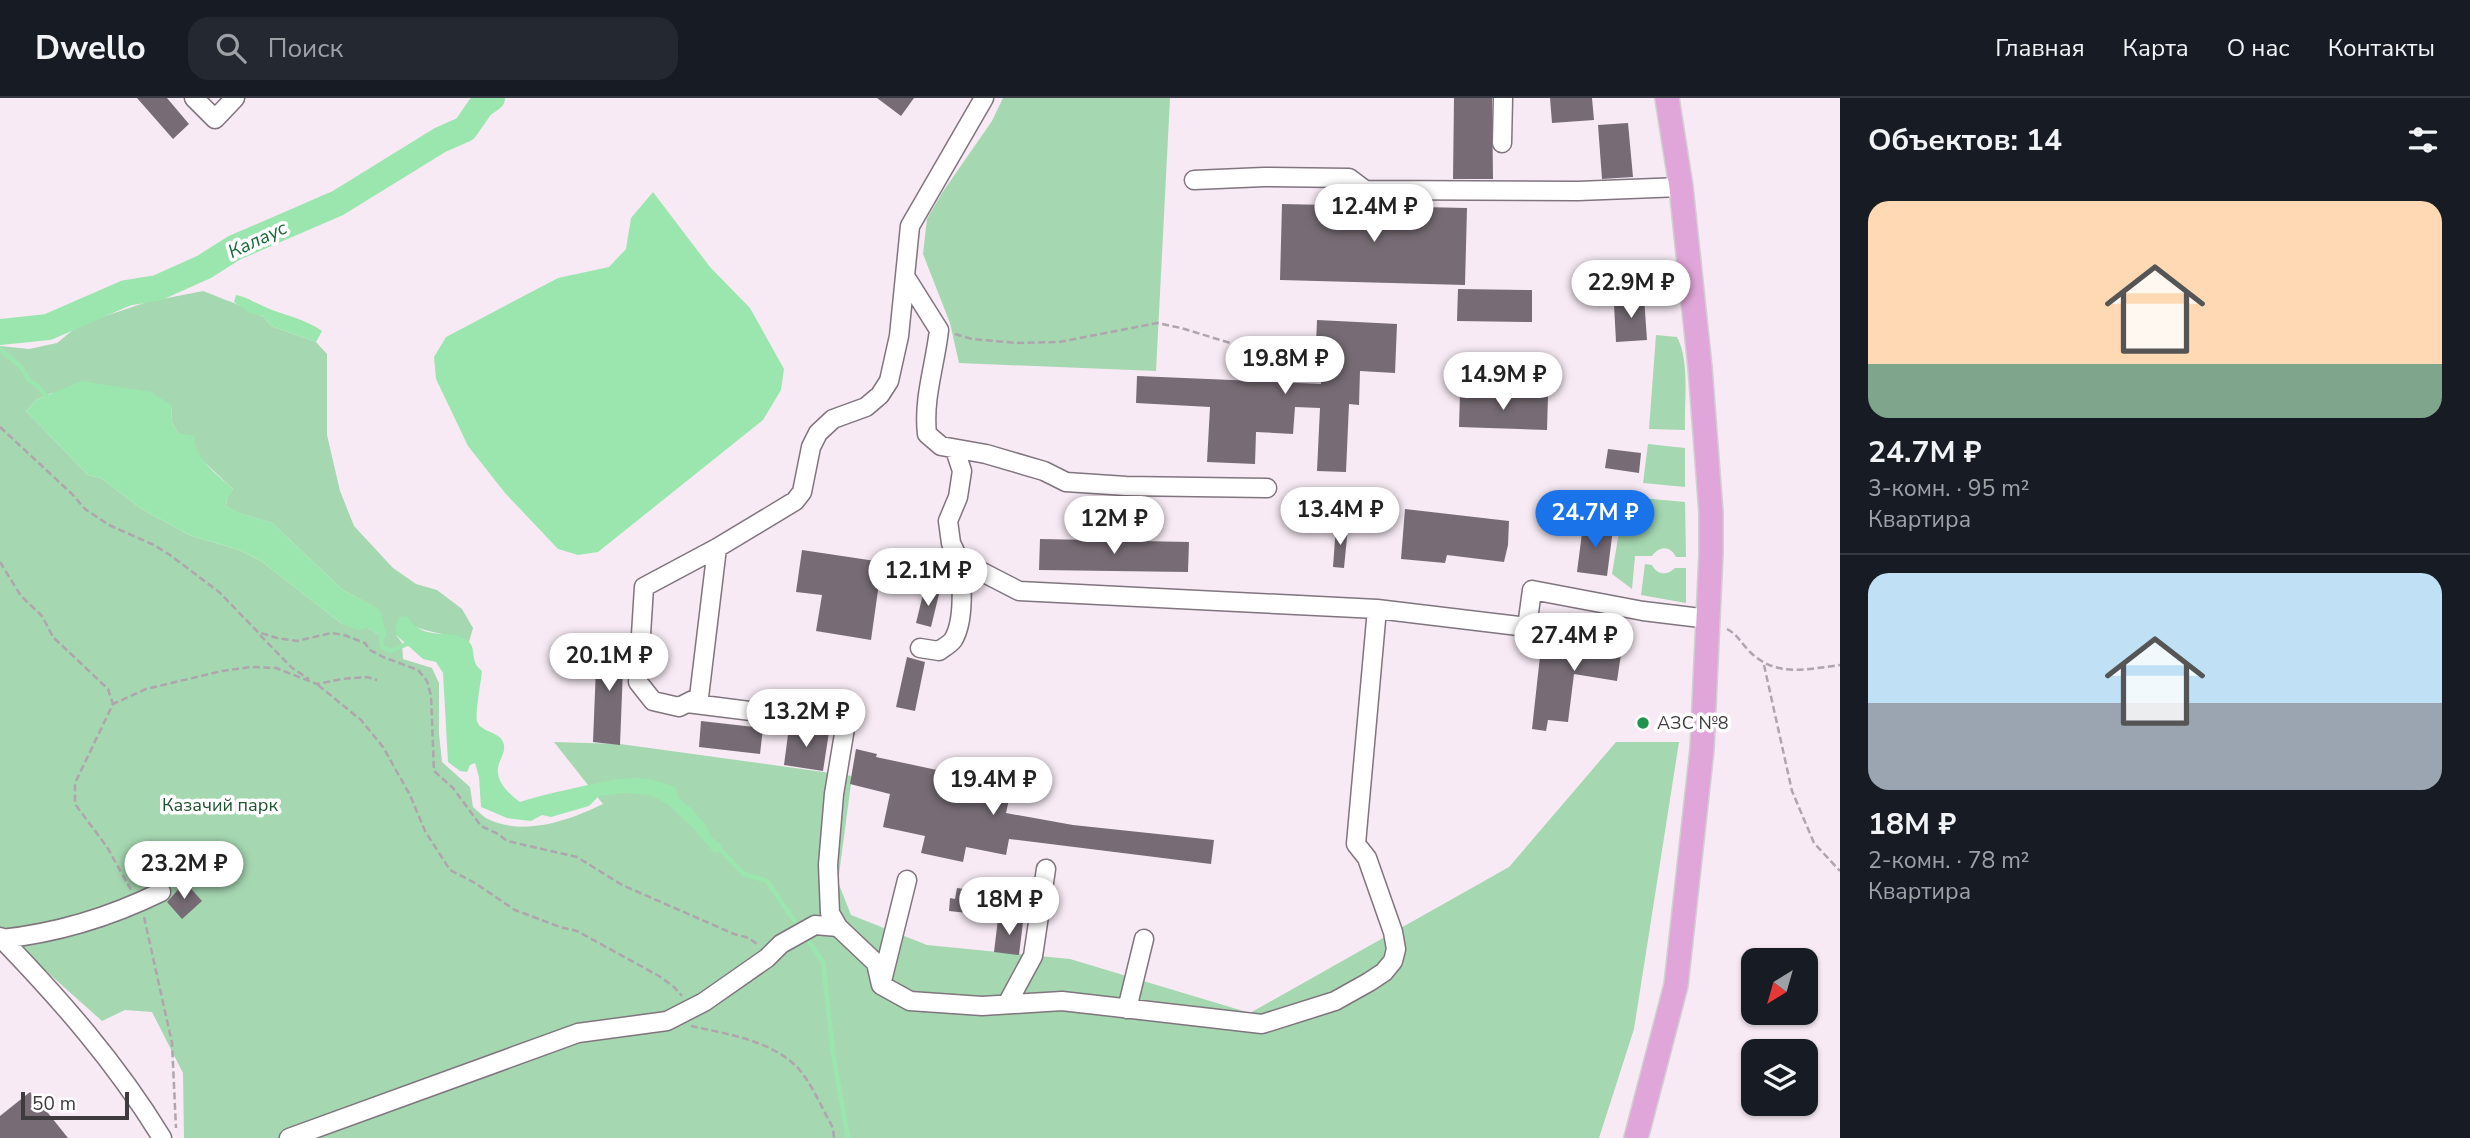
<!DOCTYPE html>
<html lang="ru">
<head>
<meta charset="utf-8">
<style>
	:root { --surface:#171b24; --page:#242831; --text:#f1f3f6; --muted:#9ea1a6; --line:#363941; --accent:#1a73e8 }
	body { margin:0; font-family:"Nunito Sans",sans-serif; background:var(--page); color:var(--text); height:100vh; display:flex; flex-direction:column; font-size:26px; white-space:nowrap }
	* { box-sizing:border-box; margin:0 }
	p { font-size:23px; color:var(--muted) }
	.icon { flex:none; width:38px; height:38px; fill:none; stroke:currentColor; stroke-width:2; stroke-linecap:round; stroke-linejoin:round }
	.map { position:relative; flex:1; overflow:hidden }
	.sheet { display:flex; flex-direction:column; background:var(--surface); width:630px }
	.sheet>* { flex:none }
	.needle { width:46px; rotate:217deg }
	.fabs { position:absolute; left:1741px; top:850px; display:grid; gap:14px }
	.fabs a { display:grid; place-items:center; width:77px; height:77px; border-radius:14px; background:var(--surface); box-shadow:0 2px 5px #0004; font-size:35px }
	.scale { position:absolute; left:21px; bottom:18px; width:108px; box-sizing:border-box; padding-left:7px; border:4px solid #3f3a3e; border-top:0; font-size:19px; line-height:24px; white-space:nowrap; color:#3f3a3e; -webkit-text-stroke:5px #fff; paint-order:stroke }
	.price { position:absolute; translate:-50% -60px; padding:0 16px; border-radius:24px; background:#fff; color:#222; font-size:23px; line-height:46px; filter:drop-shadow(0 2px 4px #0008) }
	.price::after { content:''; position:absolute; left:50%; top:42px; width:21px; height:16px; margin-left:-10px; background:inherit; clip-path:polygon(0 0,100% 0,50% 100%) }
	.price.selected { background:var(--accent); color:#fff }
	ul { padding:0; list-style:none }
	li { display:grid; align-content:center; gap:14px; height:371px; padding:0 28px }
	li+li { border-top:2px solid var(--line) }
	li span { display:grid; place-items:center; height:217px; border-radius:21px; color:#555 }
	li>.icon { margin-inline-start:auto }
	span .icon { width:126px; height:126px; fill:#fffc; stroke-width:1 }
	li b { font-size:30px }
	h2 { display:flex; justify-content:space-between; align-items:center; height:84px; padding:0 28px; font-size:30px }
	header { display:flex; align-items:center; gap:42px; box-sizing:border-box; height:98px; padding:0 35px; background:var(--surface); border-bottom:2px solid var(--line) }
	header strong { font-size:33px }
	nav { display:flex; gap:38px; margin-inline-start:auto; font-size:24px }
	.search { width:490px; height:63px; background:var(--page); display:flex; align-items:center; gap:18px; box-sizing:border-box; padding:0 24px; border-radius:21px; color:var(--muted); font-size:26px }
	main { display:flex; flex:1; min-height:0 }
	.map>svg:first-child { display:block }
	.green { fill:#a5d7b1; fill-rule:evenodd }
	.water { fill:#9be6ae }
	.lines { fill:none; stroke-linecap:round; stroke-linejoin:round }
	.stream { stroke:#9be6ae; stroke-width:4.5 }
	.river { stroke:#9be6ae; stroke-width:26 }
	.building { fill:#776c75 }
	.minor-casing { stroke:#80747e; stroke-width:21 }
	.major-casing { stroke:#d1d0d1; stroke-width:26 }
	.path { stroke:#afa5ad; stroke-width:2.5; stroke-dasharray:7 3.5; stroke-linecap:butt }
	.minor { stroke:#fff; stroke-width:18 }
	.major { stroke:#e1a6d9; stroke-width:23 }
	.poi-dot { fill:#20934e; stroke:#fff; stroke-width:2.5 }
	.labels { text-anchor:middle; stroke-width:7; stroke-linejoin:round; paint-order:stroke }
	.poi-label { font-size:18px; fill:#3f3a3e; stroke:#fff; text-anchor:start }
	.park-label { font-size:18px; fill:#1f5430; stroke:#fff }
	.water-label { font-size:19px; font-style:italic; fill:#176937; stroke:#fff }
</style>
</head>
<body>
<header>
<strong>Dwello</strong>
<div class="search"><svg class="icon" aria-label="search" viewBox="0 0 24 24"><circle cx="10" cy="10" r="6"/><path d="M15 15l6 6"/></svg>Поиск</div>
<nav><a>Главная</a><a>Карта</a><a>О нас</a><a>Контакты</a></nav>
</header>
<main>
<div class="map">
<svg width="1840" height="1040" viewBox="0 0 1840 1040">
	<rect width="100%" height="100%" fill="#f7eaf4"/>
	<!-- green -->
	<path class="green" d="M 1003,0 L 1170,0 L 1156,273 L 959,265 L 950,225 L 923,156 L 927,121 L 942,95 L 992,23 Z
		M 203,193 C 213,197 221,200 231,204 C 244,208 250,215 264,219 L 271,228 L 316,244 L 327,256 L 327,337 L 340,393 L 354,428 L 393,470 L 416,486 L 437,492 L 462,511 L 473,530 L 469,544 C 452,535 431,536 413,528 L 396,537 L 402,545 L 403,561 L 432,570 L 439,585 L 439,636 L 442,664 L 470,689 L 473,709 C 478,713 484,720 490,722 C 526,738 570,722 603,706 L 554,644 L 620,646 L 852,678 L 838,784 L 851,817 L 927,847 L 1070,861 L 1250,915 L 1509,769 L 1616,644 L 1679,644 L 1634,931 L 1599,1040 L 184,1040 L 183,975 L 152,914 L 125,912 L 102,923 L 0,832 L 0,248 L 29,251 L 57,245 L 79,227 L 147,204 ZM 52,295 L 162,303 L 171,307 L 172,324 L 178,335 L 194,348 L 201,361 L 233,391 L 227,400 L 226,408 L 236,414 L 272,425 L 343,492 L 377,510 L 378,536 L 368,530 L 342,526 L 261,463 L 239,452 L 189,437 L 140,410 L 101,380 L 88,377 L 26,313 L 36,302 Z
		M 1656,237 L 1677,239 C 1690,263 1684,305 1685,332 L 1649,331 Z
		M 1648,346 L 1685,350 L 1685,389 L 1643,385 Z
		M 1642,400 L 1685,404 L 1686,459 L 1676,459 C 1670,447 1659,448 1652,458 L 1635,458 L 1632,491 L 1612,476 L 1619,434 L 1640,422 Z
		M 1645,466 L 1652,467 C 1657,477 1667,478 1675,470 L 1686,470 L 1686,505 L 1641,497 Z"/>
	<!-- water -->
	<path class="water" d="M 653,94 L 710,169 L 750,210 L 784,271 L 781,292 L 763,322 L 598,454 L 578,457 L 558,451 L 505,395 L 468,348 L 436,281 L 434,259 L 446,239 L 558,180 L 609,169 L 626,151 L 631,120 Z
		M 236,197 C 247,199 253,204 263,208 C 282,217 304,220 322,233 L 316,244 L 271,228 L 264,219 L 250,215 L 234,204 Z
		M 82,283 L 151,294 L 171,307 L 172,324 L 178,335 L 194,338 C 195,362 216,375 233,391 L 231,396 L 227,400 L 226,408 L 237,414 L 272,425 L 343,492 L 378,510 L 382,517 L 386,538 L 381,544 L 378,536 L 368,530 L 357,532 L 342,526 L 261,463 L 239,452 L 189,437 L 140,410 L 101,380 L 88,377 L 26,313 L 36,302 Z
		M 407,518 C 423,546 450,528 468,543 C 475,549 472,556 475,564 C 476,568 479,570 482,573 C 481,583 475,616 477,623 C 480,635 502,633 504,647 C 505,653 502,658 500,663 C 492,681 508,695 520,704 C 541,697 558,694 579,689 C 616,681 638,674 675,689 L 679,701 L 690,709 L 706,727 L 712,740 L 721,746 L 722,752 L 714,755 L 696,733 L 670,708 L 651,697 L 624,695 L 599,698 L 589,708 L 551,719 L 542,717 L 531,723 L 507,720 L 481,709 L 479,679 L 475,665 L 470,667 L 467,674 L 460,673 L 448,664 L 443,575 L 436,564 L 423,561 L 396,537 L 396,527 L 399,519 Z"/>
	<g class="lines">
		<!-- stream -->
		<path class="stream" d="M 0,251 L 22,270 L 29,283 L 38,288 L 50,303
			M 381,539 L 382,549 L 391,553 L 409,545
			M 718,749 L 744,776 L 767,783 L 800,831
			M 805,838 L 823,864 L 833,955 L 848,1040"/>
		<!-- river -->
		<path class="river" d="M 0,234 L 48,229 L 126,195 L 157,190 L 204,169 L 234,150 L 338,105 L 440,42 L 465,31 L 481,8 L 492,0"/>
	</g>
	<!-- building -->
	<path class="building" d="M 137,0 L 167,0 L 189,26 L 173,41 Z
		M 877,0 L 914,0 L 901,18 Z
		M 1454,0 L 1492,0 L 1493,81 L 1453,81 Z
		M 1550,0 L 1592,0 L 1594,22 L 1552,25 Z
		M 1628,25 L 1633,79 L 1602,81 L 1598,27 Z
		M 1282,106 L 1467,110 L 1465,187 L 1280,182 Z
		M 1458,191 L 1532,192 L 1532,224 L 1457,223 Z
		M 1644,199 L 1647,242 L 1616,244 L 1614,206 L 1621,206 L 1620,202 Z
		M 1317,222 L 1397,226 L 1395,275 L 1360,273 L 1359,307 L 1349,306 L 1346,374 L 1317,373 L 1320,310 L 1295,309 L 1293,336 L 1256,334 L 1255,366 L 1207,364 L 1210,309 L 1136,305 L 1137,278 L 1321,286 L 1323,247 L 1316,246 Z
		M 1460,295 L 1548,298 L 1547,332 L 1459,329 Z
		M 1608,351 L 1641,355 L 1639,375 L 1605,370 Z
		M 1405,411 L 1509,423 L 1508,447 L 1504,464 L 1447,457 L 1445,465 L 1401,461 Z
		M 1583,427 L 1613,431 L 1607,478 L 1577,474 Z
		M 1336,428 L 1348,429 L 1344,470 L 1333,469 Z
		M 1040,441 L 1189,444 L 1188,474 L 1039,472 Z
		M 802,452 L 882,464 L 871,542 L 816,533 L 822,497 L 796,494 Z
		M 924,492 L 939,496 L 931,529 L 916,525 Z
		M 1594,524 L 1625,529 L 1617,583 L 1574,576 L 1568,624 L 1548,622 L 1546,633 L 1532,631 L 1541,549 L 1589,556 Z
		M 597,544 L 624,545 L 620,647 L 593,644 Z
		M 907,559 L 925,564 L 915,613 L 896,609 Z
		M 701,623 L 763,630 L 760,656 L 699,649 Z
		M 789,629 L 829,634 L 823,673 L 784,667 Z
		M 856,651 L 877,656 L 876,659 L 1012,688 L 1006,715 L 1073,727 L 1214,742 L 1211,766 L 1009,741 L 1006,757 L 966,749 L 963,764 L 921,755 L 925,738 L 883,729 L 890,696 L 850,686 Z
		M 185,784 L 202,803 L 182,821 L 167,804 Z
		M 957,790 L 984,794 L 983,803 L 988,803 L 986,817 L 949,813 L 950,800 L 955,801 Z
		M 998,821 L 1023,824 L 1019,857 L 994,854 Z
		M 30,994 L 48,1015 L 68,1040 L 0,1040 L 0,1018 Z"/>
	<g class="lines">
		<!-- minor casing -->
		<g class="minor-casing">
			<path id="minor" d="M 194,0 L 215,21 L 235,0
				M 1502,45 L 1503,0
				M 1194,82 L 1264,79 L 1349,80 L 1365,92 L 1578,93 L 1681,89
				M 905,178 L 939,232 C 935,268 923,300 927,336 L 941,348 L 986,356 L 1044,373 L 1066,384 L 1126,388 L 1267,390
				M 955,352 L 962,373 L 958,399 L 948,423 L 951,445 L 959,462 L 1019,493 L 1377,511
				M 717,450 L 699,599 L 679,609 L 653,603 L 638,584 L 644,489 L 717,450 L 795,403 L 802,394 L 811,349 L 818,335 L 833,321 L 866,309 L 880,297 L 889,283 L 899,238 L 910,128 L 984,0
				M 920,550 L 939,553 C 943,550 950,546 953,542 C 965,523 962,482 959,462
				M 687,605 L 837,624 L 845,630 L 834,696 L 828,767 L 830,815 L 838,829
				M 0,839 C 60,901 117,966 162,1040
				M 1,841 C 58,835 110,819 161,794
				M 882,883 L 907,782
				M 1007,906 L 1033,858 L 1046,771
				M 1127,911 L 1144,841
				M 289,1040 L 578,935 L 667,923 L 704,904 L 767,860 L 781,846 L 815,827 L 838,829 L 876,865 L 881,887 L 910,903 L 982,908 L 1062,903 L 1262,926 L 1335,903 L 1369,884 L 1384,874 L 1393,863 L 1396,851 L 1393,834 L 1367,760 L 1356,746 L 1377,511 L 1527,529 L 1532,492 L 1643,513 L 1709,521"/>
		</g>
		<!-- major casing -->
		<g class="major-casing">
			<path id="major" d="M 1636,1040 L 1676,887 L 1702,651 L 1711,455 L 1711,415 L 1700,269 L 1681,89 L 1667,0"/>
		</g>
		<!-- path -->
		<path class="path" d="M 955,236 L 972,241 L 1017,245 L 1059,244 L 1157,225 L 1181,230 L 1250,251 L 1298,254
			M 0,329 L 72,396 L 85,411 L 109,427 L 154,447 L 170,457 L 219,494 L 258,534 L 277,540 L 297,543 L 331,535 L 344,537 L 365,545 L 370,552 L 383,559 L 418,572 L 427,583 L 431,598 L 434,673 L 453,690 L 481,728 L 498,736 L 507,743 L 577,759 L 622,787 L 734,836 L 749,840 L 757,846
			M 0,464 L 21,498 L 42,518 L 53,539 L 108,591 L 113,606
			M 1727,531 C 1737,536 1742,546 1750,554 C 1777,580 1807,571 1840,567
			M 260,537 L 292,570 L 309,581
			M 1764,567 L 1792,693 L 1814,745 L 1840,773
			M 318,587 L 361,622 L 383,649 L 410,697 L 425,733 L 450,772 L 475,785 L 515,812 L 560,829 L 577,833 L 659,878 L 674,889 L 682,898
			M 131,792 L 107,749 L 75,706 L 75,685 L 113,606 L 146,591 L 222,573 L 251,569 L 276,570 L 317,586 L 342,581 L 367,579 L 377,582
			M 144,819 L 172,945 L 176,1030
			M 691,928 C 727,936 770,942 797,969 C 811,984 823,1012 833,1030 L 834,1040"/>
		<!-- minor -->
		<use href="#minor" class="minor"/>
		<!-- major -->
		<use href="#major" class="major"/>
	</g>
	<!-- markers -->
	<circle class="poi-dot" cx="1643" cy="625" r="7"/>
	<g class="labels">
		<!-- poi labels -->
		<g class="poi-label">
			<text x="1657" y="631">АЗС №8</text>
		</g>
		<!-- park labels -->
		<g class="park-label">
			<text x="220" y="713">Казачий парк</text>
		</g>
		<!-- water labels -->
		<g class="water-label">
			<text transform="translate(257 141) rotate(-25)" y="7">Калаус</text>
		</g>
	</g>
</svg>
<div class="fabs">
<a><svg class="needle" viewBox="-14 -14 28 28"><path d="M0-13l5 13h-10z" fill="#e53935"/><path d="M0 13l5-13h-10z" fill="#9ea1a6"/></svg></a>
<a><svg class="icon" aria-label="layers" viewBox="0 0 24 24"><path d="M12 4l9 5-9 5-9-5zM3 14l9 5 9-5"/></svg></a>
</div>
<div class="scale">50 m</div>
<b class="price" style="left:1374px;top:146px">12.4M ₽</b>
<b class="price" style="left:1631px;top:222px">22.9M ₽</b>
<b class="price" style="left:1285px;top:298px">19.8M ₽</b>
<b class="price" style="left:1503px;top:314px">14.9M ₽</b>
<b class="price" style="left:1340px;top:449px">13.4M ₽</b>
<b class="price selected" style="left:1595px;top:452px">24.7M ₽</b>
<b class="price" style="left:1114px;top:458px">12M ₽</b>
<b class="price" style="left:928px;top:510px">12.1M ₽</b>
<b class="price" style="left:1574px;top:575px">27.4M ₽</b>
<b class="price" style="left:609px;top:595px">20.1M ₽</b>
<b class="price" style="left:806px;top:651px">13.2M ₽</b>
<b class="price" style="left:993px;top:719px">19.4M ₽</b>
<b class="price" style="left:184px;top:803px">23.2M ₽</b>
<b class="price" style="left:1009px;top:839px">18M ₽</b>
</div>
<section class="sheet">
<h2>Объектов: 14<svg class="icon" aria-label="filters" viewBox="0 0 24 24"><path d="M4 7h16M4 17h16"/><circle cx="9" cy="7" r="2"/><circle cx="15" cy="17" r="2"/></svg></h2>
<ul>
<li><span style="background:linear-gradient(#ffd9b3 75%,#7fa58c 0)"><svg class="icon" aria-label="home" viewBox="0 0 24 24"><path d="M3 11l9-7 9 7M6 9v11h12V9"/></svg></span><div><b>24.7M ₽</b><p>3-комн. · 95 m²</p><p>Квартира</p></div></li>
<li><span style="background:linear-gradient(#bfe0f5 60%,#9aa5b1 0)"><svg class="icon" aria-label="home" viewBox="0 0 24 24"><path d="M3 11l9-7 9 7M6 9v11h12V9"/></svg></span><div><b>18M ₽</b><p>2-комн. · 78 m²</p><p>Квартира</p></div></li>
</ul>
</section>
</main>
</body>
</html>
